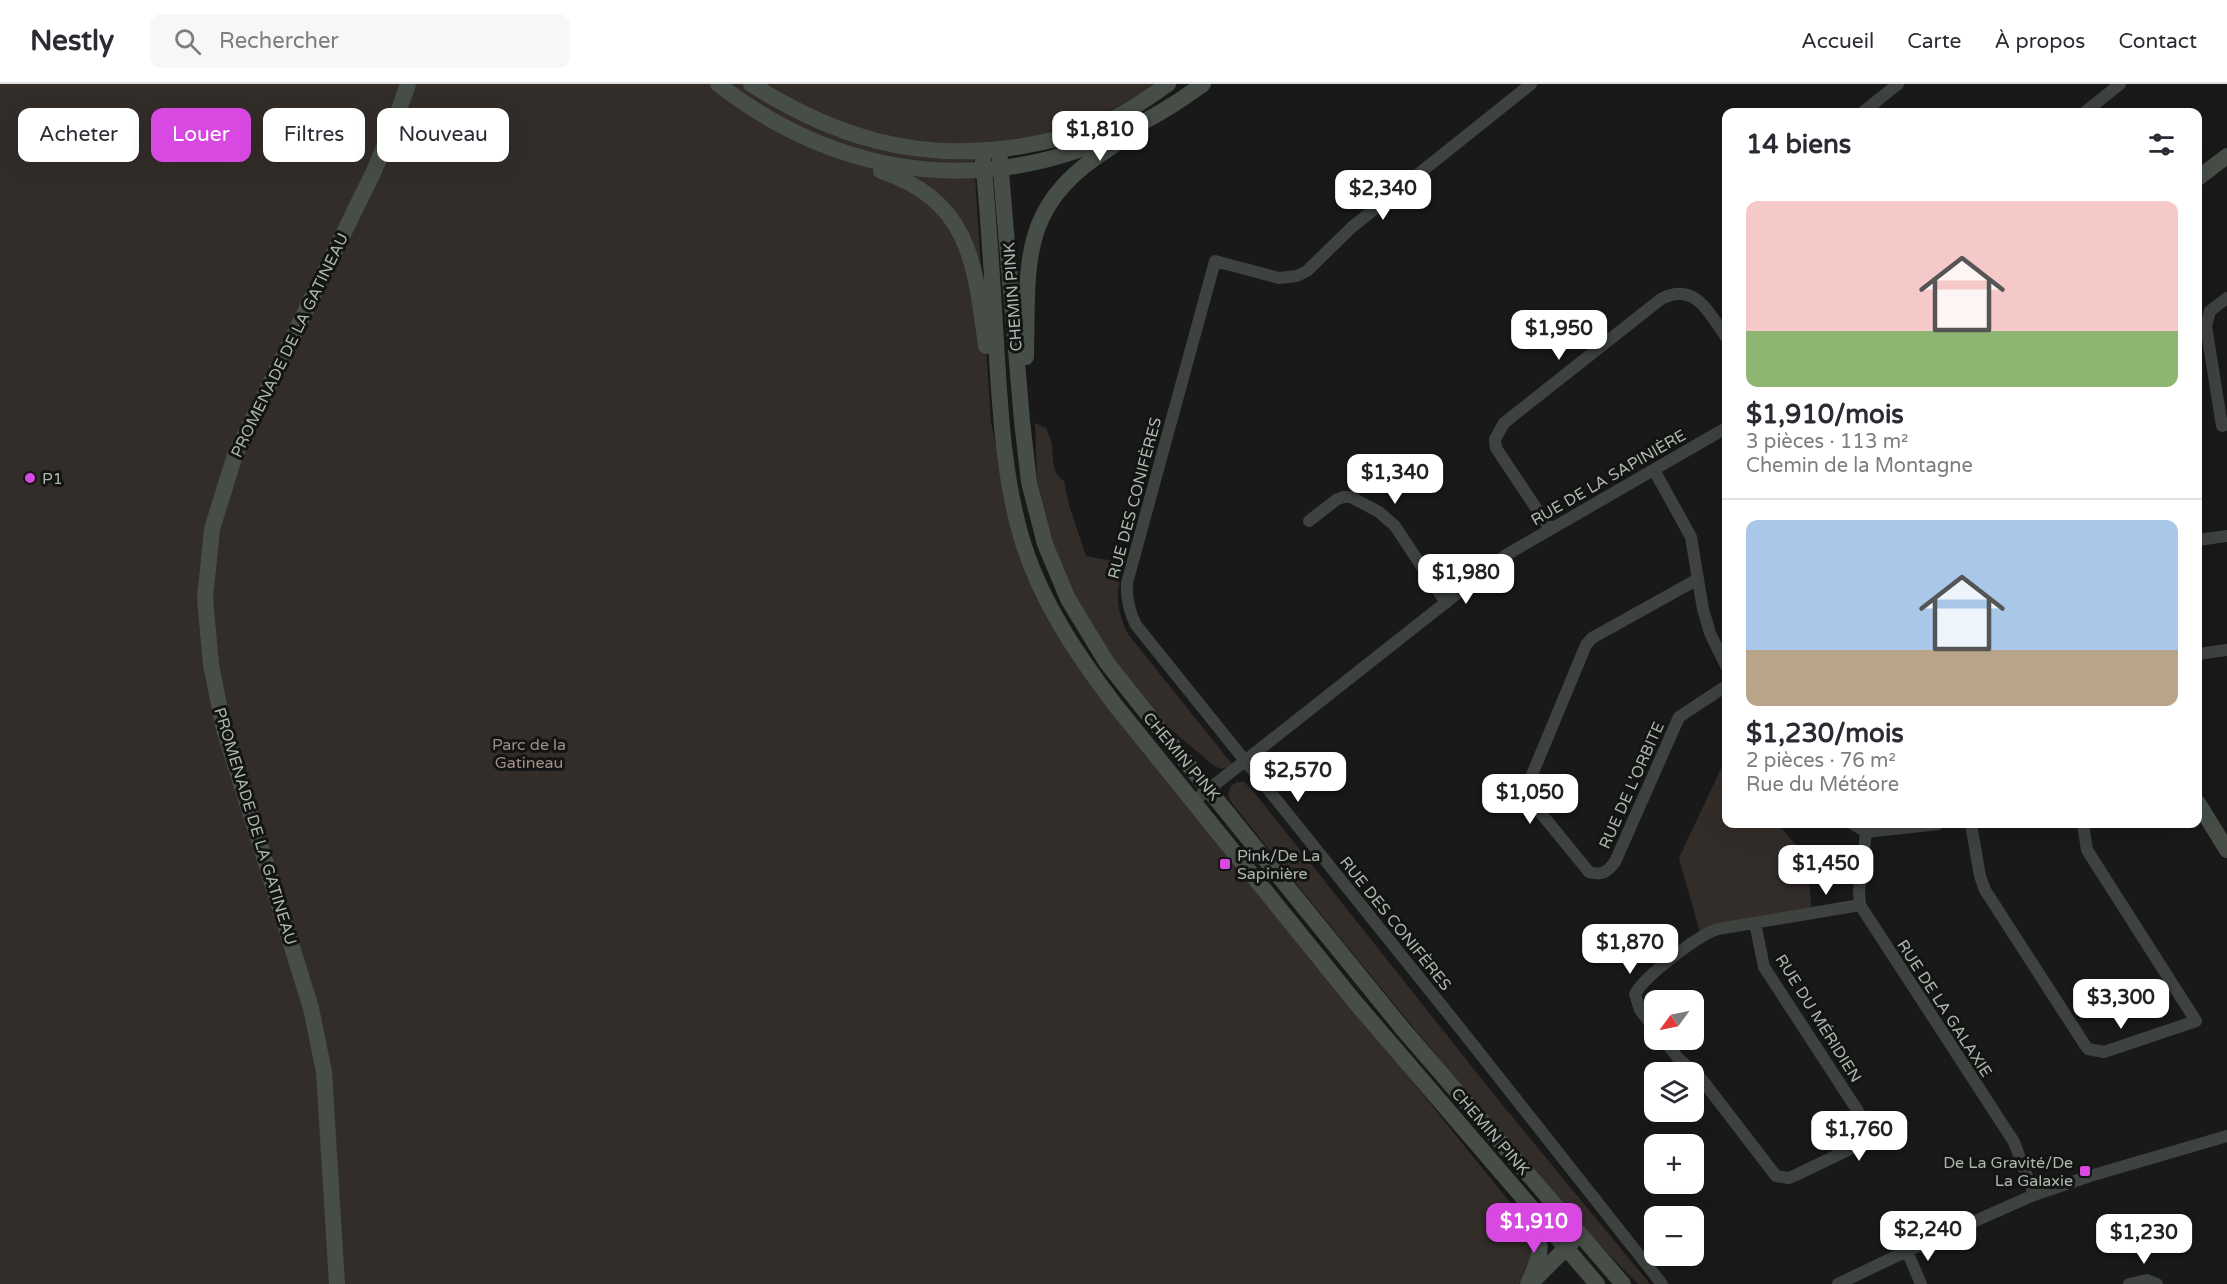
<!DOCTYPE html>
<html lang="fr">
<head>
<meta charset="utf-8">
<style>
	:root { --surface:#fff; --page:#f7f7f7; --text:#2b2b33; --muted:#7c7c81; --line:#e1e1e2; --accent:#d749e0 }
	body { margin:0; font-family:"Varela Round",sans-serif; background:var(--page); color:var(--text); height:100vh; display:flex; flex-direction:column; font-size:22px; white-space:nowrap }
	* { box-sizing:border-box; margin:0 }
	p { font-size:20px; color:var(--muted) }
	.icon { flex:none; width:33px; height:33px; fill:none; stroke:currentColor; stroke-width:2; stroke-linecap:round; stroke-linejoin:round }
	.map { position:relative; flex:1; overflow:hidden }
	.sheet { position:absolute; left:1722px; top:24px; width:480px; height:720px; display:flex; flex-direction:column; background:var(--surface); border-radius:12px; box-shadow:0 6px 24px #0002 }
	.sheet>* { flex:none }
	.guide { position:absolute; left:18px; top:24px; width:570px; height:54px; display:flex; gap:12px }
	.needle { width:39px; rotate:237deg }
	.buttons { position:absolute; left:1644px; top:906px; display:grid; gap:12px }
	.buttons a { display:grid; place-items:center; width:60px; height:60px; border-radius:12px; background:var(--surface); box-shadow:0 6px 24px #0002; font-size:30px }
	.price { position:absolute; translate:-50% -51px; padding:0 14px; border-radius:12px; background:#fff; color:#222; font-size:20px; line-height:39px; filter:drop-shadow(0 2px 3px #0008) }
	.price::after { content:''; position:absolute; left:50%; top:36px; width:18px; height:14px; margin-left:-9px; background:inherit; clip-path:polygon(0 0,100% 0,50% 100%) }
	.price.selected { background:var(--accent); color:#fff }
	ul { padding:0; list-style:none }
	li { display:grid; align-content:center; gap:12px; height:318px; padding:0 24px }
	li+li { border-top:2px solid var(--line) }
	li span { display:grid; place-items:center; height:186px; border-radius:12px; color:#555 }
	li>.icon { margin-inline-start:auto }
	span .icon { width:108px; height:108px; fill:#fffc; stroke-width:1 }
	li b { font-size:26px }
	h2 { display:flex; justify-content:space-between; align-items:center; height:72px; padding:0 24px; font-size:26px }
	.chip { padding:0 21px; border-radius:12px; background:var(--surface); box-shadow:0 6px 24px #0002; font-size:21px; line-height:54px }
	.chip.selected { background:var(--accent); color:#fff }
	header { display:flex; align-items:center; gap:36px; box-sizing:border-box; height:84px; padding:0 30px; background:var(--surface); border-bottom:2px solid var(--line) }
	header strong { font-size:28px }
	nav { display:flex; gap:33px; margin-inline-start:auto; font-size:21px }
	.search { width:420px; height:54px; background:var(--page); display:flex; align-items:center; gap:15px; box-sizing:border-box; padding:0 21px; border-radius:12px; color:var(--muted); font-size:22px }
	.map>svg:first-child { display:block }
	.green { fill:#332d2a }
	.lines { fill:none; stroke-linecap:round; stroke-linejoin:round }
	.street { stroke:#3e433f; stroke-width:12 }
	.secondary { stroke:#474e47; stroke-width:16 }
	.poi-dot { fill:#d749e0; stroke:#131413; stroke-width:2 }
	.labels { text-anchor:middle; stroke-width:6; stroke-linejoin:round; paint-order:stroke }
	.street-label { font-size:16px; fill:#abb8ab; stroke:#131413 }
	.poi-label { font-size:16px; fill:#abb8ab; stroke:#131413; text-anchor:start }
	.park-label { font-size:16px; fill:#a18e84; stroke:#131413 }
</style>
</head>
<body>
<header>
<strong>Nestly</strong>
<div class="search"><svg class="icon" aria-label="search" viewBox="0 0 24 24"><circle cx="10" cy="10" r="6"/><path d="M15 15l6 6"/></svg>Rechercher</div>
<nav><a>Accueil</a><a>Carte</a><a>À propos</a><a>Contact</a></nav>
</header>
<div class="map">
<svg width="2227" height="1200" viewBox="0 0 2227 1200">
	<rect width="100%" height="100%" fill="#181918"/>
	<!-- green -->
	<path class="green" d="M 0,0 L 1154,0 C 1098,41 1041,53 973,62 L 991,338 L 1011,439 L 1113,627 L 1525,1137 C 1536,1163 1534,1177 1519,1200 L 0,1200 Z
		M 1035,339 L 1046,344 C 1047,348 1050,353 1051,357 C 1055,373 1049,386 1064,397 L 1069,421 L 1086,472 L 1125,479 C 1115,507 1115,523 1128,550 L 1232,680 C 1225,686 1221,686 1213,681 L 1167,642 L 1115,579 L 1081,528 L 1055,471 L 1037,395 Z
		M 1726,674 L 1726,740 L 1778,740 L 1807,774 L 1812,830 L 1701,852 L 1679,774 Z
		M 1237,698 L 1244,698 L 1250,703 L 1500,1018 L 1650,1200 L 1638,1200 C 1584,1147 1536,1089 1487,1031 C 1399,928 1315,823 1231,718 L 1228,710 L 1231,702 Z"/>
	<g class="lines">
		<!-- street -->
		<path class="street" d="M 1531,0 L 1352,143 L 1307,187 L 1297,192 L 1279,194 L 1215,177 L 1127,499 C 1126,515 1129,527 1136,541 L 1463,948 L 1662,1200
			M 1863,28 L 1898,0
			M 2085,28 L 2120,0
			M 2227,214 L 2210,227 L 2206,242 L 2222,342 L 2227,340
			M 1654,386 L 1691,453 L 1703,525 L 1710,549 L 1726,582
			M 1309,437 L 1336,416 L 1343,413 L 1351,413 L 1379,428 L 1395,442 L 1446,519
			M 1550,445 L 1496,364 L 1495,355 L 1504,339 L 1661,215 C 1695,197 1709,229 1726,253
			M 2198,456 L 2227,452
			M 1698,495 L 1592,554 L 1586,561 L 1529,698 L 1528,704 L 1531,717 L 1589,788 C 1602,792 1607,788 1615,778 L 1679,633 L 1726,602
			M 2198,570 L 2227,566
			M 1194,717 L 1506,471 L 1726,344
			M 1853,740 L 1866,748 L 1938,740
			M 1971,740 L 1980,792 L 1985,806 L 2085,961 L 2088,965 L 2104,968 L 2196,937 L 2087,766 L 2083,740
			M 1866,748 L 1859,807 L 1860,821 L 2014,1058 L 2034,1111
			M 1654,944 L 1640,926 L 1635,910 C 1645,892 1698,851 1718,845 L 1860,821
			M 1664,956 L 1678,974 L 1703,997 L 1776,1092 L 1789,1094 L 1796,1091 L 1852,1064 L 1864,1054 L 1866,1041 L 1863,1035 L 1764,883 L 1755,839
			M 1907,1167 L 1921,1200
			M 1838,1200 L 1907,1167 L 2034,1111 L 2090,1092 L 2227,1052
			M 2129,1200 L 2147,1196 L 2157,1200"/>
		<!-- secondary -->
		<path class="secondary" d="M 718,0 C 870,118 1050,113 1203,0
			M 751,0 C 833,52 913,77 1010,64 C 1043,59 1075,52 1106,38 C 1128,28 1148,14 1168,0
			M 999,65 L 1022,337 L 1029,398 L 1045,460 L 1068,515 L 1107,579 L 1165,652 L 1402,944 L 1623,1200
			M 982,67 C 989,131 992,194 996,258 C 1000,323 1003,389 1021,452 C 1039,515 1077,571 1116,622 L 1355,918 L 1597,1200
			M 881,87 C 971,117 975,181 986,262
			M 2198,94 L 2227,72
			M 1026,273 C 1028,173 1019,120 1113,62
			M 2198,719 L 2227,766
			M 1535,1195 L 1572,1158
			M 337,1200 L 324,988 L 311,924 L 224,645 L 211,581 L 205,514 L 212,445 L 235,371 L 373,89 L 394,40 L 408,0
			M 1528,1200 C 1541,1173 1546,1157 1528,1131"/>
	</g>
	<!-- markers -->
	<g class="poi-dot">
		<circle cx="30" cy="394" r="6"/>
		<rect x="1219" y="774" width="12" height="12" rx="3"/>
		<rect x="2079" y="1081" width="12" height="12" rx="3"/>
	</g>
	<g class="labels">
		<!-- street labels -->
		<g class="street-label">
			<text transform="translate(1012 213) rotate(-94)" y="6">CHEMIN PINK</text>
			<text transform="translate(289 261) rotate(-64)" y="6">PROMENADE DE LA GATINEAU</text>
			<text transform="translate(1608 393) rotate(-30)" y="6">RUE DE LA SAPINIÈRE</text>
			<text transform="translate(1134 414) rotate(-75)" y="6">RUE DES CONIFÈRES</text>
			<text transform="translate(1182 672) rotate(50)" y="6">CHEMIN PINK</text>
			<text transform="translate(1631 701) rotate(-66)" y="6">RUE DE L'ORBITE</text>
			<text transform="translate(256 742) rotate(73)" y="6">PROMENADE DE LA GATINEAU</text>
			<text transform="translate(1396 839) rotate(51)" y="6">RUE DES CONIFÈRES</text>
			<text transform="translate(1945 924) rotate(57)" y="6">RUE DE LA GALAXIE</text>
			<text transform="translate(1819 934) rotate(58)" y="6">RUE DU MÉRIDIEN</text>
			<text transform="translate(1491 1047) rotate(49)" y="6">CHEMIN PINK</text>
		</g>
		<!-- poi labels -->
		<g class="poi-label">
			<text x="42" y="400">P1</text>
			<text x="1237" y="777">Pink/De La<tspan x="1237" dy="18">Sapinière</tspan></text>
			<text x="2073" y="1084" text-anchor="end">De La Gravité/De<tspan x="2073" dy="18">La Galaxie</tspan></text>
		</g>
		<!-- park labels -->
		<g class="park-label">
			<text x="529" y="666">Parc de la<tspan x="529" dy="18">Gatineau</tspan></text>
		</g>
	</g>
</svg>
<div class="buttons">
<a><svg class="needle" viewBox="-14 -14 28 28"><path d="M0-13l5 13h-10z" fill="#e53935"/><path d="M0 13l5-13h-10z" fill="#7c7c81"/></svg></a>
<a><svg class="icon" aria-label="layers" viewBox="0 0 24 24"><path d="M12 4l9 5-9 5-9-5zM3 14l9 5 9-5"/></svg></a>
<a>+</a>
<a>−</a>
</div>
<b class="price" style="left:1100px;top:78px">$1,810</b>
<b class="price" style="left:1383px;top:137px">$2,340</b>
<b class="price" style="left:1559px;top:277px">$1,950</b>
<b class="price" style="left:1395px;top:421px">$1,340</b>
<b class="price" style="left:1466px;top:521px">$1,980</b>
<b class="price" style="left:1298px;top:719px">$2,570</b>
<b class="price" style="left:1530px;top:741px">$1,050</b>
<b class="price" style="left:1826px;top:812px">$1,450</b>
<b class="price" style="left:1630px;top:891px">$1,870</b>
<b class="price" style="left:2121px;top:946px">$3,300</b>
<b class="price" style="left:1859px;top:1078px">$1,760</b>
<b class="price selected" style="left:1534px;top:1170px">$1,910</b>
<b class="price" style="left:1928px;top:1178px">$2,240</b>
<b class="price" style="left:2144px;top:1181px">$1,230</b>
<div class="guide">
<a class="chip">Acheter</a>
<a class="chip selected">Louer</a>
<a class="chip">Filtres</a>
<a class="chip">Nouveau</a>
</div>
<section class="sheet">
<h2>14 biens<svg class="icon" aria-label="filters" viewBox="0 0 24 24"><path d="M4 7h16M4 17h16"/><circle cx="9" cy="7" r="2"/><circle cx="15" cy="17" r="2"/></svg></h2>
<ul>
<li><span style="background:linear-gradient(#f6c9c9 70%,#8fb573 0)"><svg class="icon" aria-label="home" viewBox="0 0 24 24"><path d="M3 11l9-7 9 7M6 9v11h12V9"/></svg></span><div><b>$1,910/mois</b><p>3 pièces · 113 m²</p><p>Chemin de la Montagne</p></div></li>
<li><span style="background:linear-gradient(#a9c7e8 70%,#b9a48a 0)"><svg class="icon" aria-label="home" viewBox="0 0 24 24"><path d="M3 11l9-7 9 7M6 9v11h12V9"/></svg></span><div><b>$1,230/mois</b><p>2 pièces · 76 m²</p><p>Rue du Météore</p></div></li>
</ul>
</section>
</div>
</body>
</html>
